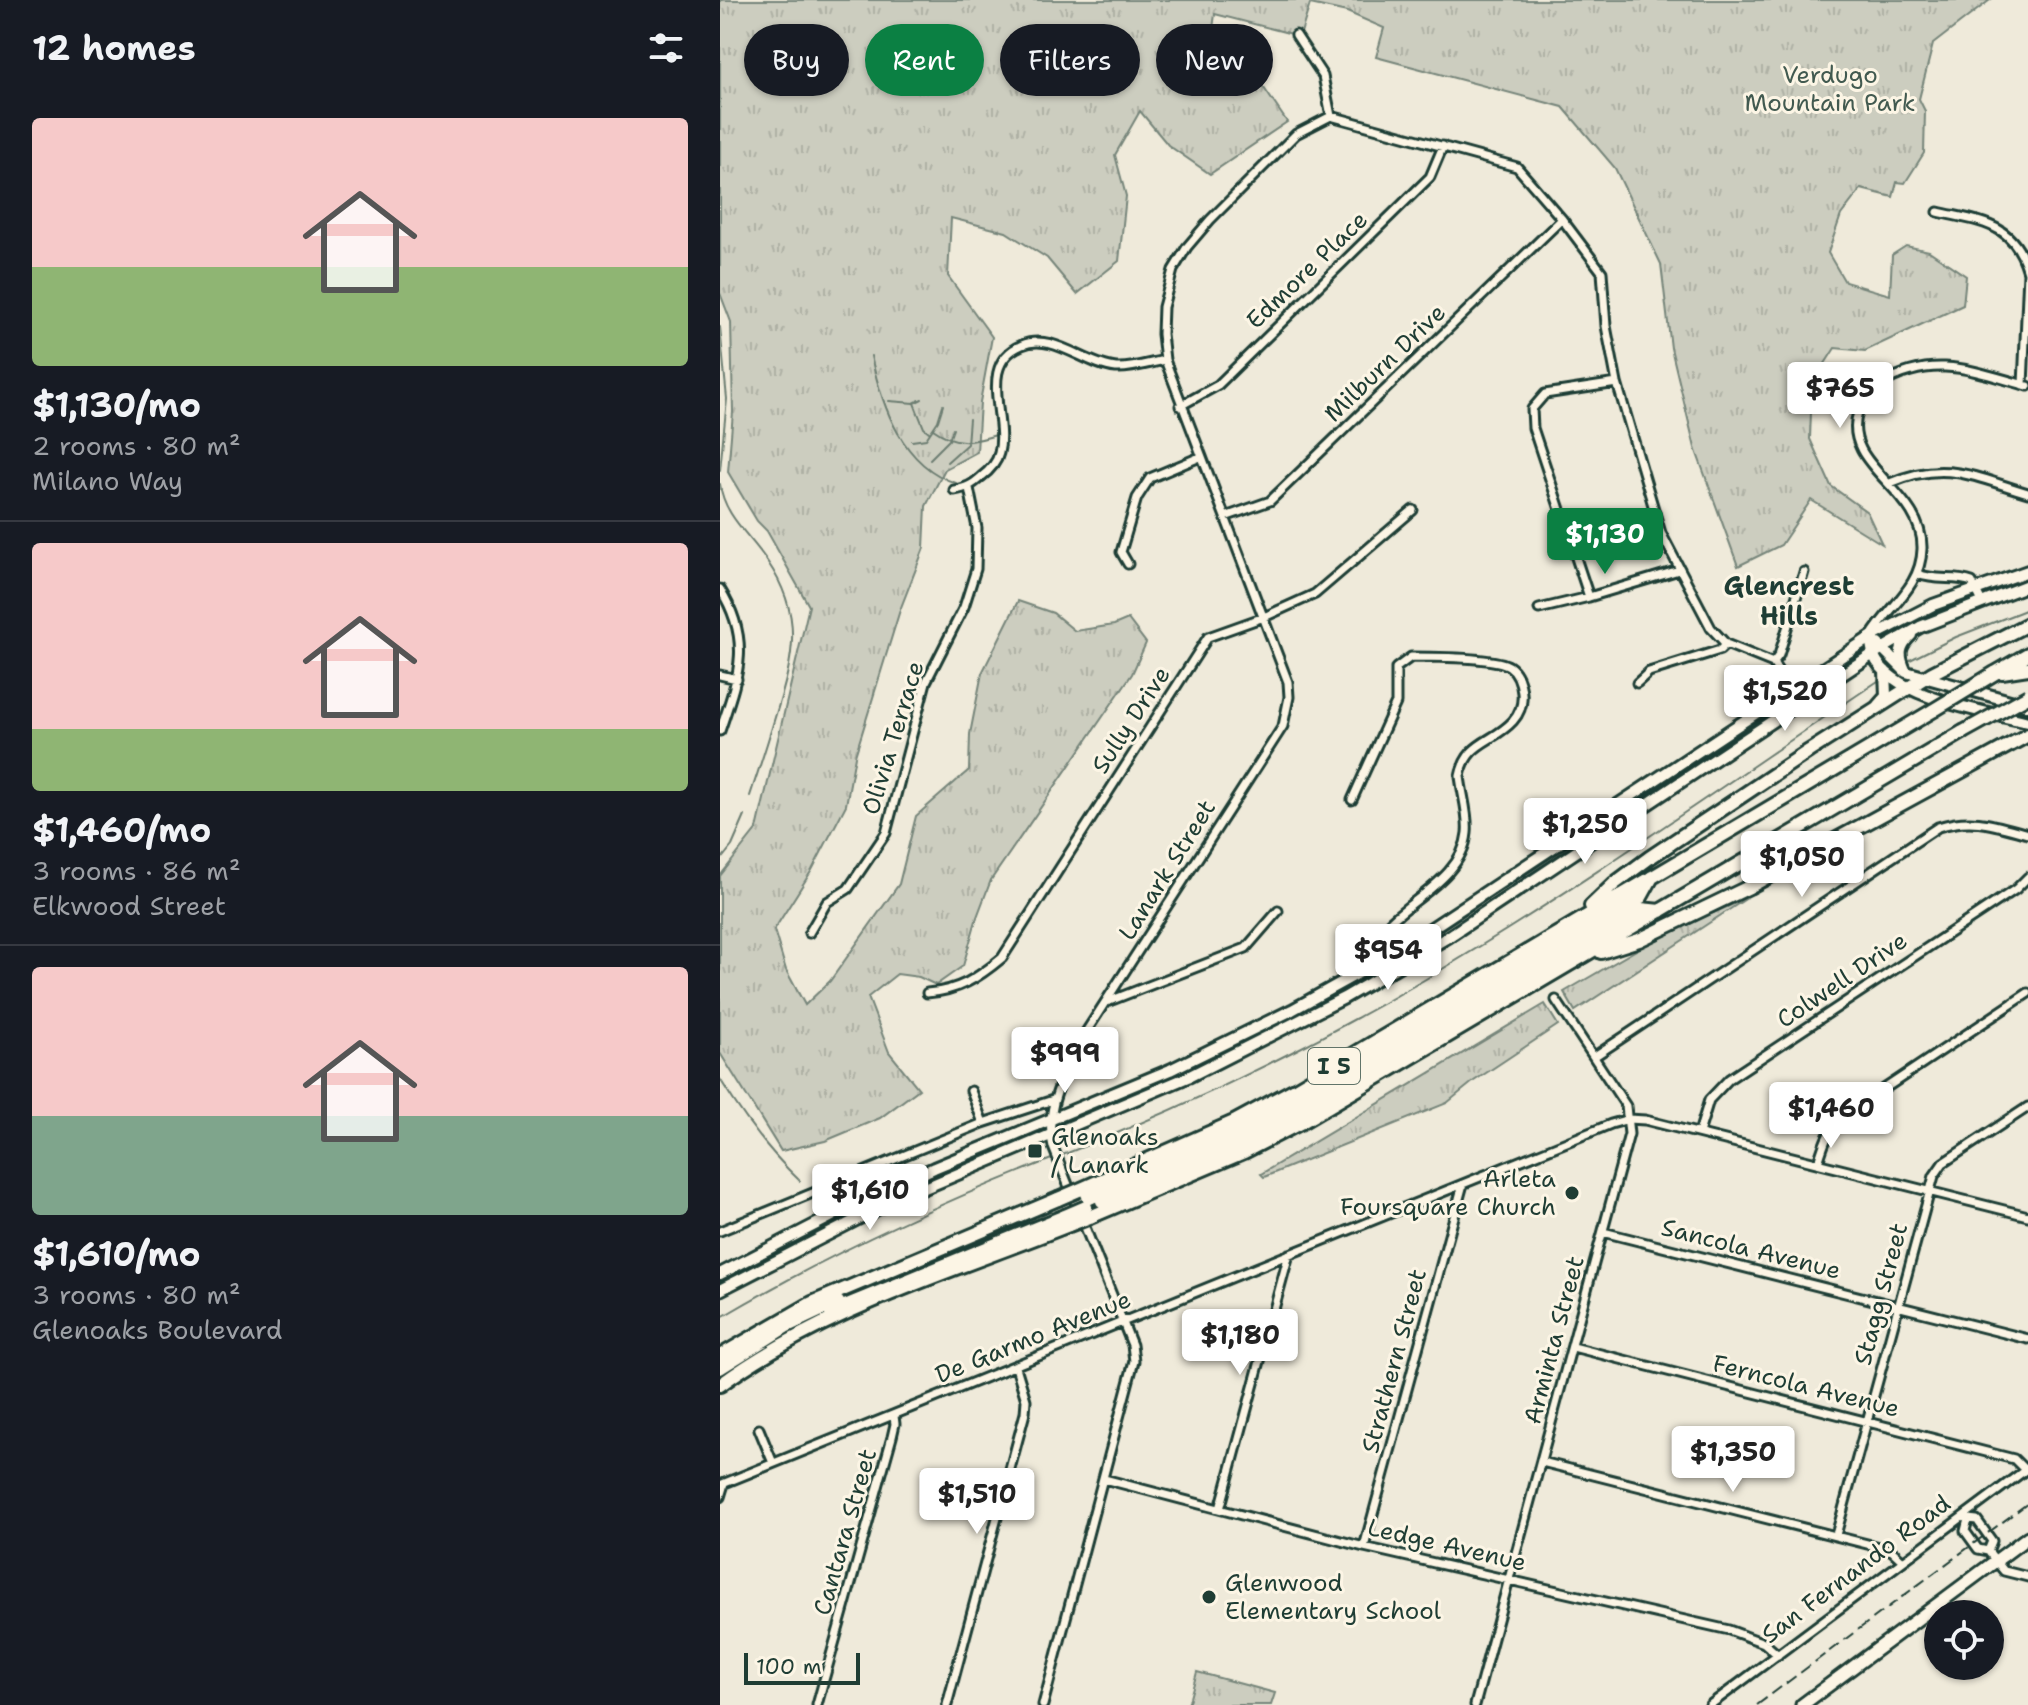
<!DOCTYPE html>
<html lang="en">
<head>
<meta charset="utf-8">
<style>
	:root { --surface:#171b24; --page:#242831; --text:#f1f3f6; --muted:#9ea1a6; --line:#363941; --accent:#0b8043 }
	body { margin:0; font-family:"Shantell Sans",sans-serif; background:var(--page); color:var(--text); height:100vh; display:flex; flex-direction:column; font-size:30px; white-space:nowrap }
	* { box-sizing:border-box; margin:0 }
	p { font-size:26px; color:var(--muted) }
	.icon { flex:none; width:44px; height:44px; fill:none; stroke:currentColor; stroke-width:2; stroke-linecap:round; stroke-linejoin:round }
	.map { position:relative; flex:1; overflow:hidden }
	.side { display:flex; flex-direction:column; background:var(--surface); width:720px }
	.side>* { flex:none }
	.top-card { position:absolute; left:24px; top:24px; width:760px; height:72px; display:flex; gap:16px }
	.buttons { position:absolute; left:1204px; top:1600px; display:grid; gap:16px }
	.buttons a { display:grid; place-items:center; width:80px; height:80px; border-radius:50%; background:var(--surface); box-shadow:0 2px 6px #0004; font-size:40px }
	.scale { position:absolute; left:24px; bottom:20px; width:116px; box-sizing:border-box; padding-left:8px; border:4px solid #1f3d34; border-top:0; font-size:22px; line-height:28px; white-space:nowrap; color:#1f3d34; -webkit-text-stroke:6px #fcf5e5; paint-order:stroke }
	.price { position:absolute; translate:-50% -68px; padding:0 18px; border-radius:8px; background:#fff; color:#222; font-size:26px; line-height:52px; filter:drop-shadow(0 2px 4px #0008) }
	.price::after { content:''; position:absolute; left:50%; top:48px; width:24px; height:18px; margin-left:-12px; background:inherit; clip-path:polygon(0 0,100% 0,50% 100%) }
	.price.on { background:var(--accent); color:#fff }
	ul { padding:0; list-style:none }
	li { display:grid; align-content:center; gap:16px; height:424px; padding:0 32px }
	li+li { border-top:2px solid var(--line) }
	li span { display:grid; place-items:center; height:248px; border-radius:8px; color:#555 }
	li>.icon { margin-inline-start:auto }
	span .icon { width:144px; height:144px; fill:#fffc; stroke-width:1 }
	li b { font-size:34px }
	h2 { display:flex; justify-content:space-between; align-items:center; height:96px; padding:0 32px; font-size:34px }
	.tag { padding:0 28px; border-radius:36px; background:var(--surface); box-shadow:0 2px 6px #0004; font-size:28px; line-height:72px }
	.tag.on { background:var(--accent); color:#fff }
	main { display:flex; flex:1; min-height:0 }
	.map>svg:first-child { display:block }
	.grass { fill:url(#grass-tufts); stroke:#76857a; stroke-width:2 }
	.lines { fill:none; stroke-linecap:round; stroke-linejoin:round }
	.stream { stroke:#6c7d71; stroke-width:2 }
	.street-casing { stroke:#1f3d34; stroke-width:13 }
	.secondary-casing { stroke:#1f3d34; stroke-width:16 }
	.primary-casing { stroke:#1f3d34; stroke-width:17 }
	.highway-casing { stroke:#1f3d34; stroke-width:18 }
	.street { stroke:#fcf5e5; stroke-width:7 }
	.secondary { stroke:#fcf5e5; stroke-width:10 }
	.primary { stroke:#fcf5e5; stroke-width:11 }
	.highway { stroke:#fcf5e5; stroke-width:12 }
	.rail { stroke:#1f3d34; stroke-width:2; stroke-dasharray:12 6; stroke-linecap:butt }
	.highway-bridge-casing { stroke:#1f3d34; stroke-width:18; stroke-linecap:butt }
	.highway-bridge { stroke:#fcf5e5; stroke-width:12 }
	.poi-dot { fill:#1f3d34; stroke:#fcf5e5; stroke-width:3 }
	.labels { text-anchor:middle; stroke-width:6; stroke-linejoin:round; paint-order:stroke }
	.shield { fill:#fcf5e5; stroke:#617469; stroke-width:2 }
	.shield-label { font-size:22px; font-weight:bold; fill:#1f3d34 }
	.park-label { font-size:24px; fill:#425a50; stroke:#fcf5e5 }
	.street-label { font-size:24px; fill:#1f3d34; stroke:#fcf5e5 }
	.poi-label { font-size:24px; fill:#1f3d34; stroke:#fcf5e5; text-anchor:start }
	.neighbourhood-label { font-size:26px; font-weight:bold; fill:#1f3d34; stroke:#fcf5e5 }
</style>
</head>
<body>
<main>
<section class="side">
<h2>12 homes<svg class="icon" aria-label="filters" viewBox="0 0 24 24"><path d="M4 7h16M4 17h16"/><circle cx="9" cy="7" r="2"/><circle cx="15" cy="17" r="2"/></svg></h2>
<ul>
<li><span style="background:linear-gradient(#f6c9c9 60%,#8fb573 0)"><svg class="icon" aria-label="home" viewBox="0 0 24 24"><path d="M3 11l9-7 9 7M6 9v11h12V9"/></svg></span><div><b>$1,130/mo</b><p>2 rooms · 80 m²</p><p>Milano Way</p></div></li>
<li><span style="background:linear-gradient(#f6c9c9 75%,#8fb573 0)"><svg class="icon" aria-label="home" viewBox="0 0 24 24"><path d="M3 11l9-7 9 7M6 9v11h12V9"/></svg></span><div><b>$1,460/mo</b><p>3 rooms · 86 m²</p><p>Elkwood Street</p></div></li>
<li><span style="background:linear-gradient(#f6c9c9 60%,#7fa58c 0)"><svg class="icon" aria-label="home" viewBox="0 0 24 24"><path d="M3 11l9-7 9 7M6 9v11h12V9"/></svg></span><div><b>$1,610/mo</b><p>3 rooms · 80 m²</p><p>Glenoaks Boulevard</p></div></li>
</ul>
</section>
<div class="map">
<svg width="1308" height="1705" viewBox="0 0 1308 1705">
	<defs>
		<pattern id="grass-tufts" width="24" height="20" patternUnits="userSpaceOnUse" patternTransform="scale(2)"><rect width="24" height="20" fill="#cccdbf"/><path d="M3 7l-1-3M5 7V3M7 7l1-3M15 17l-1-3M17 17v-4M19 17l1-3" fill="none" stroke="#afb1a5"/></pattern>
	</defs>
	<rect width="100%" height="100%" fill="#efeada"/>
	<filter id="ink" filterUnits="userSpaceOnUse"><feTurbulence type="fractalNoise" baseFrequency=".0125" numOctaves="2"/><feDisplacementMap in="SourceGraphic" scale="16" xChannelSelector="R" yChannelSelector="G"/><feConvolveMatrix kernelMatrix="1 2 1 2 8 2 1 2 1" color-interpolation-filters="sRGB"/></filter>
	<g filter="url(#ink)">
		<!-- grass -->
		<path class="grass" d="M 0,0 L 1270,0 L 1213,44 L 1199,99 L 1205,111 L 1204,153 L 1185,183 L 1177,182 L 1173,197 L 1141,189 L 1121,215 L 1108,253 L 1125,282 L 1170,295 L 1172,255 L 1186,246 L 1209,251 L 1246,276 L 1243,305 L 1145,351 L 1115,348 L 1092,384 L 1090,439 L 1111,486 L 1147,512 L 1162,544 L 1091,500 L 1061,545 L 1018,566 L 975,448 L 951,348 L 941,264 L 895,168 L 843,107 L 656,57 L 664,28 L 627,12 L 590,4 L 580,36 L 495,14 L 488,65 L 544,88 L 567,122 L 490,174 L 448,145 L 420,111 L 395,155 L 406,196 L 399,261 L 357,294 L 327,258 L 286,232 L 231,218 L 228,276 L 272,337 L 260,402 L 257,452 L 225,469 L 206,506 L 204,548 L 180,610 L 135,756 L 126,805 L 92,870 L 54,930 L 66,970 L 85,1005 L 110,981 L 179,884 L 196,816 L 249,770 L 250,734 L 262,673 L 298,601 L 333,613 L 355,631 L 394,625 L 408,619 L 426,643 L 412,674 L 271,880 L 257,917 L 243,966 L 216,985 L 199,977 L 177,974 L 148,997 L 169,1052 L 199,1089 L 160,1118 L 105,1141 L 61,1151 L 0,1053 L 0,876 L 37,829 L 89,606 L 47,531 L 37,521 L 8,472 L 13,412 L 11,322 L 0,293 Z
			M 1027,898 L 855,1011 L 844,992 L 937,938 Z
			M 825,1004 L 838,1025 L 754,1081 L 727,1103 L 544,1177 L 541,1174 Z
			M 477,1672 L 555,1693 L 551,1705 L 468,1705 Z"/>
		<g class="lines">
			<!-- stream -->
			<path class="stream" d="M 0,327 L 7,399 L 0,470
				M 151,356 C 162,406 182,466 236,483
				M 169,401 L 194,403 L 202,399
				M 194,403 L 204,428 L 209,432
				M 213,429 C 237,446 252,443 279,434
				M 192,441 L 206,439 L 218,421 L 223,405
				M 210,459 L 229,440 L 233,429
				M 227,462 L 247,444 L 249,419
				M 0,484 C 4,516 30,535 47,561 C 84,615 74,656 56,714 C 48,741 39,769 30,796
				M 1188,661 L 1236,637 L 1308,609
				M 0,861 L 12,846 L 25,816
				M 0,1079 C 23,1117 47,1150 80,1181
				M 340,1156 C 466,1107 588,1048 704,980 C 860,888 1008,782 1158,681
				M 0,1318 C 107,1255 219,1203 334,1158"/>
			<!-- street casing -->
			<g class="street-casing">
				<path id="street" d="M 576,35 L 603,76 L 611,116 L 797,167 L 842,219 L 882,272 L 886,326 L 897,383 L 941,533 L 991,628 L 1006,644 L 1053,663 L 1078,704
					M 1218,212 C 1261,222 1294,222 1308,272 L 1303,385
					M 460,406 L 498,385 L 710,177 L 723,146
					M 1170,483 C 1225,459 1254,477 1308,493
					M 234,490 C 247,488 252,485 261,477 C 269,471 277,462 279,453 C 288,418 256,364 302,345 C 333,332 365,365 396,368 C 411,369 430,363 445,360
					M 505,517 L 550,501 L 842,219
					M 408,564 L 401,552 L 417,498 L 430,478 L 480,457
					M 1198,574 C 1217,582 1235,575 1252,582 L 1262,602
					M 0,589 C 33,642 18,677 0,731
					M 869,597 L 813,428 L 812,409 L 825,394 L 897,383
					M 819,609 L 869,597 L 959,570
					M 1151,636 C 1169,606 1201,587 1202,549 C 1204,490 1120,467 1138,412 C 1142,400 1150,390 1161,384 C 1214,353 1253,371 1308,386
					M 1053,663 L 1059,655 L 1084,572
					M 0,675 L 17,679
					M 917,683 L 929,672 L 1000,650 L 1006,644
					M 632,800 L 676,703 L 676,668 L 691,657 C 711,657 775,657 789,666 C 798,672 801,683 802,693 C 803,703 800,713 793,721 C 773,743 747,741 740,776 C 742,795 749,815 747,833 C 743,874 697,896 670,922 C 661,938 670,952 678,967
					M 89,933 L 107,902 L 128,889 L 166,833 L 206,682 L 244,607 L 256,569 L 257,528 L 249,488
					M 207,993 C 238,991 258,978 282,958 L 488,637 L 544,617 L 595,594 L 693,510
					M 387,1002 L 526,948 L 558,911
					M 875,1056 L 1218,827 C 1252,816 1275,825 1308,834
					M 251,1091 L 263,1123
					M 979,1133 L 989,1100 L 1009,1079 L 1296,889 L 1308,877
					M 1098,1163 C 1104,1143 1108,1129 1125,1115 L 1308,993
					M 0,1231 L 263,1123 L 333,1100
					M 883,1232 L 1308,1339
					M 853,1347 L 1294,1459 L 1305,1470
					M 39,1429 L 53,1463
					M 822,1462 L 1171,1550 L 1183,1561
					M 384,1479 L 644,1547 L 1009,1630 L 1044,1643 L 1058,1655
					M 0,1485 L 891,1124 L 909,1119 L 925,1120 L 1308,1216
					M 0,1497 L 4,1484
					M 500,1509 L 569,1254
					M 1246,1517 L 1248,1519 L 1257,1520 L 1272,1541 L 1268,1551
					M 1248,1519 L 1245,1531 L 1258,1549 L 1268,1551 L 1284,1571 L 1308,1577
					M 1116,1535 L 1214,1176 L 1223,1163 L 1308,1107
					M 644,1547 L 743,1184
					M 97,1705 L 172,1437 L 175,1424 L 174,1416
					M 227,1705 L 305,1413 L 306,1400 L 296,1367
					M 323,1705 L 414,1361 L 412,1345 L 333,1147 C 324,1112 342,1080 355,1049 L 563,726 L 569,697 L 568,682 L 445,360 L 442,334 L 443,307 L 453,270 L 467,247 L 490,220 L 576,134 L 611,116
					M 755,1705 L 909,1134 L 906,1106 L 836,1000
					M 990,1705 L 1308,1468"/>
			</g>
			<!-- secondary casing -->
			<g class="secondary-casing">
				<path id="secondary" d="M 1151,637 C 1151,644 1152,651 1154,656 C 1172,698 1267,712 1308,722
					M 1158,644 L 1186,672 L 1308,706
					M 1185,670 C 1178,655 1179,646 1191,635
					M 1158,705 L 1166,696 L 1165,671
					M 0,1274 L 114,1215 L 214,1168 L 450,1070 L 572,1010 L 671,955 L 1151,637 L 1213,605 L 1308,571
					M 0,1290 L 167,1204 L 468,1077 L 624,998 L 728,937 L 1153,654 L 1200,627 L 1308,585"/>
			</g>
			<!-- primary casing -->
			<g class="primary-casing">
				<path id="primary" d="M 1082,1705 L 1308,1537"/>
			</g>
			<!-- highway casing -->
			<g class="highway-casing">
				<path id="highway" d="M 1282,672 L 1308,668
					M 1275,673 L 1308,654
					M 871,906 L 894,884 L 929,858 L 1089,751 L 1212,673 L 1308,624
					M 881,952 L 919,940 L 1029,887 L 1308,735
					M 359,1190 L 514,1122 L 577,1088 L 1214,710
					M 363,1201 L 534,1124 L 921,897 L 932,877
					M 382,1201 L 469,1166 L 557,1124 L 921,909 L 940,911
					M 370,1217 L 524,1152 L 580,1123 L 1243,732
					M 110,1312 L 345,1216
					M 0,1356 L 92,1303 L 338,1199
					M 0,1368 L 67,1326 L 118,1302
					M 0,1385 C 103,1309 231,1272 349,1225"/>
			</g>
			<!-- street -->
			<use href="#street" class="street"/>
			<!-- secondary -->
			<use href="#secondary" class="secondary"/>
			<!-- primary -->
			<use href="#primary" class="primary"/>
			<!-- highway -->
			<use href="#highway" class="highway"/>
			<!-- rail -->
			<path class="rail" d="M 1037,1705 L 1308,1503"/>
			<!-- highway-bridge casing -->
			<g class="highway-bridge-casing">
				<path id="highway-bridge" d="M 1214,710 L 1275,673
					M 1243,732 L 1308,696
					M 338,1199 L 359,1190
					M 345,1216 L 366,1207
					M 349,1225 L 370,1217"/>
			</g>
			<!-- highway-bridge -->
			<use href="#highway-bridge" class="highway-bridge"/>
		</g>
	</g>
	<!-- markers -->
	<g class="poi-dot">
		<rect x="307" y="1143" width="16" height="16" rx="4"/>
		<circle cx="852" cy="1193" r="8"/>
		<circle cx="489" cy="1597" r="8"/>
	</g>
	<g class="labels">
		<!-- shield labels -->
		<rect class="shield" x="588" y="1048" width="52" height="36" rx="6"/>
		<g class="shield-label">
			<text x="614" y="1074">I 5</text>
		</g>
		<!-- park labels -->
		<g class="park-label">
			<text x="1110" y="83">Verdugo<tspan x="1110" dy="28">Mountain Park</tspan></text>
		</g>
		<!-- street labels -->
		<g class="street-label">
			<text transform="translate(587 270) rotate(-44)" y="8">Edmore Place</text>
			<text transform="translate(665 363) rotate(-44)" y="8">Milburn Drive</text>
			<text transform="translate(411 720) rotate(-57)" y="8">Sully Drive</text>
			<text transform="translate(173 738) rotate(-73)" y="8">Olivia Terrace</text>
			<text transform="translate(447 870) rotate(-58)" y="8">Lanark Street</text>
			<text transform="translate(1122 980) rotate(-34)" y="8">Colwell Drive</text>
			<text transform="translate(1031 1249) rotate(14)" y="8">Sancola Avenue</text>
			<text transform="translate(1161 1294) rotate(-75)" y="8">Stagg Street</text>
			<text transform="translate(313 1337) rotate(-22)" y="8">De Garmo Avenue</text>
			<text transform="translate(834 1340) rotate(-75)" y="8">Arminta Street</text>
			<text transform="translate(674 1361) rotate(-75)" y="8">Strathern Street</text>
			<text transform="translate(1086 1386) rotate(14)" y="8">Ferncola Avenue</text>
			<text transform="translate(125 1532) rotate(-74)" y="8">Cantara Street</text>
			<text transform="translate(727 1545) rotate(13)" y="8">Ledge Avenue</text>
			<text transform="translate(1136 1569) rotate(-37)" y="8">San Fernando Road</text>
		</g>
		<!-- poi labels -->
		<g class="poi-label">
			<text x="331" y="1145">Glenoaks<tspan x="331" dy="28">/ Lanark</tspan></text>
			<text x="836" y="1187" text-anchor="end">Arleta<tspan x="836" dy="28">Foursquare Church</tspan></text>
			<text x="505" y="1591">Glenwood<tspan x="505" dy="28">Elementary School</tspan></text>
		</g>
		<!-- neighbourhood labels -->
		<g class="neighbourhood-label">
			<text x="1069" y="595">Glencrest<tspan x="1069" dy="30">Hills</tspan></text>
		</g>
	</g>
</svg>
<div class="buttons">
<a><svg class="icon" aria-label="locate" viewBox="0 0 24 24"><circle cx="12" cy="12" r="6"/><path d="M12 2v4M12 18v4M2 12h4M18 12h4"/></svg></a>
</div>
<div class="scale">100 m</div>
<b class="price" style="left:1120px;top:430px">$765</b>
<b class="price on" style="left:885px;top:576px">$1,130</b>
<b class="price" style="left:1065px;top:733px">$1,520</b>
<b class="price" style="left:865px;top:866px">$1,250</b>
<b class="price" style="left:1082px;top:899px">$1,050</b>
<b class="price" style="left:668px;top:992px">$954</b>
<b class="price" style="left:345px;top:1095px">$999</b>
<b class="price" style="left:1111px;top:1150px">$1,460</b>
<b class="price" style="left:150px;top:1232px">$1,610</b>
<b class="price" style="left:520px;top:1377px">$1,180</b>
<b class="price" style="left:1013px;top:1494px">$1,350</b>
<b class="price" style="left:257px;top:1536px">$1,510</b>
<div class="top-card">
<a class="tag">Buy</a>
<a class="tag on">Rent</a>
<a class="tag">Filters</a>
<a class="tag">New</a>
</div>
</div>
</main>
</body>
</html>
